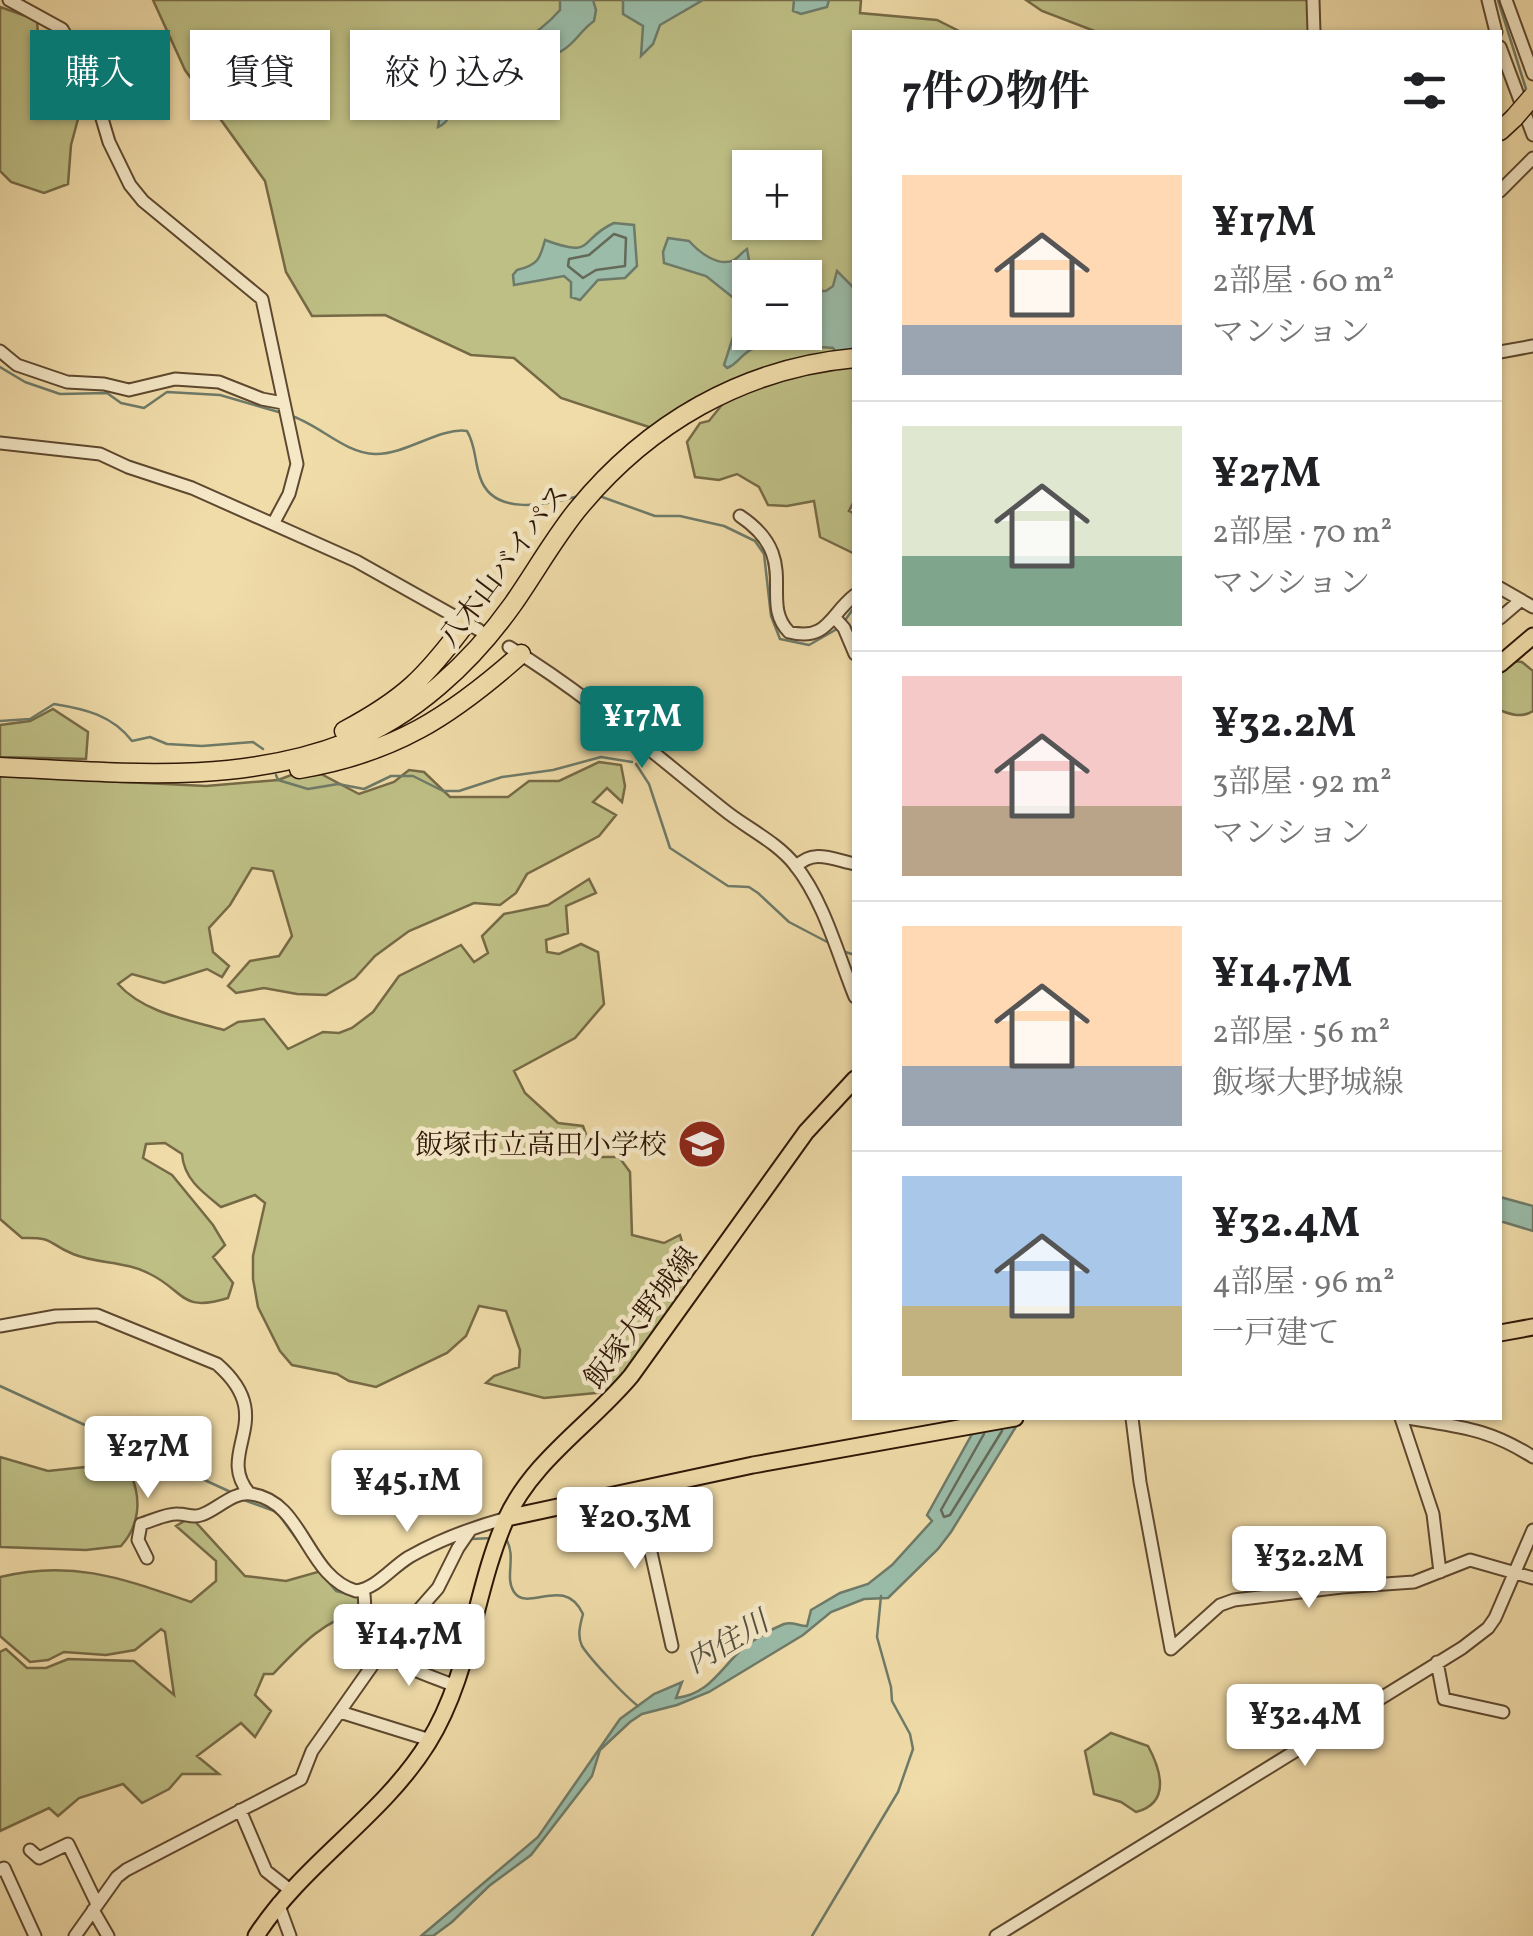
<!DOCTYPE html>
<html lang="ja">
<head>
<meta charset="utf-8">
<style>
	:root { --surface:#fff; --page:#f6f6f6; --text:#202124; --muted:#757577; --line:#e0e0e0; --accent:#0f766e }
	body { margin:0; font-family:Vollkorn,"Noto Serif JP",serif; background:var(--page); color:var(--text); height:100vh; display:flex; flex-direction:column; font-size:38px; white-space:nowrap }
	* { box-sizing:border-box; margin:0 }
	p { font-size:32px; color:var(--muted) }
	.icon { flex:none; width:55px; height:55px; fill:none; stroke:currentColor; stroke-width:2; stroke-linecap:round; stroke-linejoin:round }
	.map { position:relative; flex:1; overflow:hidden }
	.drawer { position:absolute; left:852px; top:30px; width:650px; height:1390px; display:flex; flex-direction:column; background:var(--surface); border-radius:0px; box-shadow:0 2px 8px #0004 }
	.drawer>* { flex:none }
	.guide { position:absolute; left:30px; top:30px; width:672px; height:90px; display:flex; gap:20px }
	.fabs { position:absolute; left:732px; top:150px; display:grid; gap:20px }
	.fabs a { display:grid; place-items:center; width:90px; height:90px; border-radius:0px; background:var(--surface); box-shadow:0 2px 8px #0004; font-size:50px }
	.price { position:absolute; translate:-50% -85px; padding:0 22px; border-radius:10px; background:#fff; color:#222; font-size:32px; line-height:65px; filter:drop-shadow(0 2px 5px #0008) }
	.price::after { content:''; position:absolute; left:50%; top:60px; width:30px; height:22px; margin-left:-15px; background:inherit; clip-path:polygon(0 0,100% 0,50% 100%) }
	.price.on { background:var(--accent); color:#fff }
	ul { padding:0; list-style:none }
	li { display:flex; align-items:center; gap:30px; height:250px; padding:0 50px }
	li+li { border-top:2px solid var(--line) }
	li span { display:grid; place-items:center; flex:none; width:280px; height:200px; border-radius:0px; color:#555 }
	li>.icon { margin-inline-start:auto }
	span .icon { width:120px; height:120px; fill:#fffc; stroke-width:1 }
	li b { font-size:42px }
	h2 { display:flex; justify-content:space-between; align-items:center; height:120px; padding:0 50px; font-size:42px }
	.chip { padding:0 35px; border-radius:0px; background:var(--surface); box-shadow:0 2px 8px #0004; font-size:35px; line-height:90px }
	.chip.on { background:var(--accent); color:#fff }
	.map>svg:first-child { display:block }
	.green { fill:#bebf85; stroke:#766a46; stroke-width:2.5; fill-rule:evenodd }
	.water { fill:#9abca9; stroke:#6e7a68; stroke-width:2.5 }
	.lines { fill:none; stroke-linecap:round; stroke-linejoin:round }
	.shore { stroke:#646958; stroke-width:2.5 }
	.stream { stroke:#6e7a68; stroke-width:2.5 }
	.minor-casing { stroke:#5e482f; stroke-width:15 }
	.major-casing { stroke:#2d1606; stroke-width:19 }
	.highway-casing { stroke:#2d1606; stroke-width:21 }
	.minor { stroke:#f5e8c7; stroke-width:11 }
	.major { stroke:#f0dca9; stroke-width:15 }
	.highway { stroke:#f0dca9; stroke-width:18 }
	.highway-bridge-casing { stroke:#2d1606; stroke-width:21; stroke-linecap:butt }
	.highway-bridge { stroke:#f0dca9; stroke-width:18 }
	.labels { text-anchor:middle; stroke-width:9; stroke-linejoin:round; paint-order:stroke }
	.street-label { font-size:28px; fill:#2d1606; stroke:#f5e8c7 }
	.poi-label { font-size:28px; fill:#2d1606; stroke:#f5e8c7; text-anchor:end }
	.water-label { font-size:30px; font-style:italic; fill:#53503f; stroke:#f5e8c7 }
</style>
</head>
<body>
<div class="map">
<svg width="1533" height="1936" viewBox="0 0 1533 1936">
	<rect width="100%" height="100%" fill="#f0dca9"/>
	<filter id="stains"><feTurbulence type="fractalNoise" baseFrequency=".002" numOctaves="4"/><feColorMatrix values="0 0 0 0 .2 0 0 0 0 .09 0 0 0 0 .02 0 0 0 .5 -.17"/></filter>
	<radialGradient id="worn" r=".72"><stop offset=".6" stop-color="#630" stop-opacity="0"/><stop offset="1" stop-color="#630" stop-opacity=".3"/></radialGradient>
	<!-- green -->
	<path class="green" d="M 153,0 L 861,0 L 860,13 L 937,20 L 961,32 L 855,32 L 855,352 L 731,382 L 689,401 L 652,428 L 561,398 L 514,358 L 471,355 L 385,315 L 312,316 L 286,272 L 265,181 L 185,70 ZM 750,168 L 805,168 L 805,222 L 750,222 ZM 750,278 L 805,278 L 805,332 L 750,332 Z
		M 1026,0 L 1308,0 L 1310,32 L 1097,32 L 1042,11 Z
		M 0,7 L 37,20 L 40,65 L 58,75 L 81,108 L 71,145 L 68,184 L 44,193 L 11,182 L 0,171 Z
		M 855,365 L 855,499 L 849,511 L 855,514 L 855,554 L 820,537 L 814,501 L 787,506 L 768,505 L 759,487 L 737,474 L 719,480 L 695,477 L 687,442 L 700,423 L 709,421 L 729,396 L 790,374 Z
		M 1513,661 L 1522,662 L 1533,671 L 1533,711 C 1522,718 1511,715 1500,710 L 1500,672 Z
		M 53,709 L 88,732 L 86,759 L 0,757 L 0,725 L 30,721 Z
		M 599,762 L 621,765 L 625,786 L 622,802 L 607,788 L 593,802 L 616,815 L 599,836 L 527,874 L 516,893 L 500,905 L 474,903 L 409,931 L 375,956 L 355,978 L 326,995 L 297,994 L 264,988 L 236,993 L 228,986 L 250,961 L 279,956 L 292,936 L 273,871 L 252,868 L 230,905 L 209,928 L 213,952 L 229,966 L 222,977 L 207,969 L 164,983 L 132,974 L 118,984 C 144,1013 189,1020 224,1030 L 238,1022 L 264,1019 L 288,1049 L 323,1032 L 339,1033 L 352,1028 L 373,1012 L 399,976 L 461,945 L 474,962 L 488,953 L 482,936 L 504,914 L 548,905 L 589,879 L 596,893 L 566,906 L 568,933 L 546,940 L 547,952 L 559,954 L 581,944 L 598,952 L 604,1004 L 575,1038 L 514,1071 L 525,1093 L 558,1123 L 583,1126 L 594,1157 L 619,1157 L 630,1172 L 632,1235 L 664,1243 L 680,1235 C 685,1250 691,1275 687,1291 C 683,1308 621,1375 606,1392 L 544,1398 L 486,1383 L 494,1376 L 519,1367 L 520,1350 L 506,1311 L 479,1306 L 466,1336 L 447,1353 L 376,1387 L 349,1381 L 337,1374 L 292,1365 L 280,1351 L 258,1307 L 253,1279 L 253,1256 L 265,1203 L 255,1195 L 221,1207 C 202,1192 184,1179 182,1154 L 165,1143 L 146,1144 L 143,1158 L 172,1175 L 213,1225 L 225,1245 L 213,1257 L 233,1283 L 228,1298 C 180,1313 185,1291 150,1274 C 126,1261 97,1264 73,1254 C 46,1243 56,1237 22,1238 L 0,1219 L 0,776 L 206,786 L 278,780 L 294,774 L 321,774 L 359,794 L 394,782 L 409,770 L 424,772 L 450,797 L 508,797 L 529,781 L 559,781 Z
		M 0,1457 L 48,1471 L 104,1465 L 131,1475 C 142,1500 139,1526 121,1546 L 86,1550 L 0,1547 Z
		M 191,1517 L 245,1576 L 286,1581 L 321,1571 L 362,1599 L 362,1610 C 324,1620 300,1646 273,1674 L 264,1674 L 255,1695 L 271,1711 L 255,1737 L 241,1723 L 197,1756 L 219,1774 L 182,1774 L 169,1789 L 142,1803 L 123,1784 L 79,1798 L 58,1816 L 49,1808 L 0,1831 L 0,1652 L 6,1649 L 27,1668 L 46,1668 L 68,1659 L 134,1661 L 174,1695 L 165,1632 L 161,1629 L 135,1650 L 106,1655 L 64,1652 L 48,1660 L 30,1662 L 0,1636 L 0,1577 C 72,1559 124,1579 191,1602 L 216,1581 L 216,1561 L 176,1526 Z
		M 1111,1733 L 1148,1746 C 1161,1770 1171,1803 1136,1812 L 1121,1802 L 1094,1794 L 1085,1751 Z"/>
	<!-- water -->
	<path class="water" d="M 560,0 L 593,0 L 596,10 L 594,21 C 582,29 575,43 563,50 C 548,60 532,65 519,76 C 513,76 507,73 502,74 C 489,76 461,98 454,108 C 447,117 449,122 438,127 L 441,108 L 437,96 L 439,91 L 462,81 L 464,67 C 500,54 535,39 560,10 Z
		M 623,0 L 703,0 L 660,25 L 653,44 L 641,56 L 643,26 L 623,14 Z
		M 794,0 L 829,0 L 827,7 L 801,14 L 793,11 Z
		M 614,223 L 634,225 L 637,266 L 625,278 L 598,280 L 580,300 L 571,297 L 571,282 L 564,276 L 514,285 L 513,275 L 517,270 C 538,265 540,259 545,240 C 596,259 578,239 614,223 Z
		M 668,238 L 689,241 C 698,251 718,268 734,260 C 739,257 742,252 747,249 L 752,277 L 750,311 L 706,276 L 664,263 L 663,252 Z
		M 837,271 L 855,289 L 855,350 L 836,352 L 833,348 L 821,347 L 813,339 L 796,333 L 805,332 L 805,291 L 826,291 L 833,286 Z
		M 750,327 L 750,332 L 781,333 C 769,351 760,341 746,353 C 738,359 737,364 727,368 L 724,365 L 733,337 Z
		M 1500,1197 L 1533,1206 L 1533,1231 L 1500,1221 Z
		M 981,1418 L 1017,1425 L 951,1532 L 938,1549 L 888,1598 L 864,1599 L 831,1612 L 803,1635 L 709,1692 L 677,1705 L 642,1714 L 630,1722 L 600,1750 L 592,1776 L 531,1855 L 489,1886 L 452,1922 L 433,1936 L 421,1936 L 538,1837 L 620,1719 L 654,1694 L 682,1682 L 676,1698 C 706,1695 718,1673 737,1654 C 749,1642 769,1630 784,1624 C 793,1621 798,1626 807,1626 L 811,1610 L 840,1593 L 868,1584 L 892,1565 L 932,1521 L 927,1515 Z"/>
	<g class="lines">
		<!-- shore -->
		<path class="shore" d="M 614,234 L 626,238 L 625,266 L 596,270 L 583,278 L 568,266 L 569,259 L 589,255 Z
			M 984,1434 L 941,1510 L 944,1517 L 950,1515 L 1002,1431"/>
		<!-- stream -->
		<path class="stream" d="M 1498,0 L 1526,89
			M 0,367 L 25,382 L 60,394 L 107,393 L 121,403 L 144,408 L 167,392 L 220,395 L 282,413
			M 289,415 C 319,424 344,453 375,454 C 405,455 440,427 467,431 C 476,446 474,460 480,477 C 493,518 549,504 579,496
			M 602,497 L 655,516 L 680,516 L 724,526 L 755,541 L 764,554 L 771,616 L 780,639 L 809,645 L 837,629
			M 846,619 L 855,606
			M 0,721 L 30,719 L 54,704 C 85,709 112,715 132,741 L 150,737 L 167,744 L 202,746 L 253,742 L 263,749
			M 636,764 L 649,784 L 670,848 L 728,886 L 749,887 L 758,893 L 789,922 L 831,944
			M 276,775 L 278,780 L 308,789 L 338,784 L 364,789 L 391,776 L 413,776 L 443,791 L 459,791 L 502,777 L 553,770 L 601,757 L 632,762
			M 842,951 L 855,955
			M 0,1386 L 235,1494
			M 241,1499 L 277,1512 L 308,1555
			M 471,1539 L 493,1538
			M 506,1539 C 517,1557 504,1577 514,1592 C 528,1613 564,1574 583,1614 C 580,1625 577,1636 582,1646 C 591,1660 625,1696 638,1706
			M 315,1566 L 336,1591 L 359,1597
			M 399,1572 L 417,1559
			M 812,1936 L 898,1792 L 913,1749 L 910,1734 L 892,1701 L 891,1687 L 877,1637 L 881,1596"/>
		<!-- minor casing -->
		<g class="minor-casing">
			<path id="minor" d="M 9,0 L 62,29 L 89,75 L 109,142 L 130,185 L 143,201 L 262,299 L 297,464 L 289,494 L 273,524
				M 1313,0 L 1314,32
				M 1488,0 L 1496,32
				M 1506,0 L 1533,74
				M 1500,47 L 1533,135
				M 1500,191 L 1533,158
				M 0,351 L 17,365 L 67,382 L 104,384 L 129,390 L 175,379 L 219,382 L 262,399 L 283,403
				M 1500,352 L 1533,346
				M 0,443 L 100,454 L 128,467 L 192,488 L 356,561 L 479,630
				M 740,516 C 803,558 758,601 789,632 C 828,642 830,614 855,595
				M 1500,588 L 1533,607
				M 835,618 L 844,628 L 855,654
				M 1500,618 L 1521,600
				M 509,647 C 585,693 653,753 723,809 C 746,828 776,841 795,865 C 824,901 838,955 855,997
				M 796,867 C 813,848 834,860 855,864
				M 0,1326 L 56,1316 L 97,1315 L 217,1364 C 280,1419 214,1451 249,1493
				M 1132,1418 L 1140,1482 L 1171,1649
				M 1401,1418 L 1433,1514 L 1440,1572
				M 1408,1418 C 1459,1427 1488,1428 1533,1457
				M 637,1490 L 672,1646
				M 147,1558 L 138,1540 L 141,1524 C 152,1521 167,1513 178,1514 C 187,1514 192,1518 201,1515 C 217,1510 233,1491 251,1494 C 304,1501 306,1577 356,1591 C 377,1588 391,1568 409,1557 C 439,1540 474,1527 507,1518
				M 363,1590 C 367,1603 362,1619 367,1631 C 381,1663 425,1673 455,1686
				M 1171,1649 L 1220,1605 L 1234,1600 L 1342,1587 L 1414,1582 L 1470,1560 L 1533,1578
				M 1437,1662 L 1444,1699 L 1503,1712
				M 340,1712 L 430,1740
				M 240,1810 L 266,1871 L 290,1890
				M 30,1850 L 39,1858 L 68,1844 L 97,1904
				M 0,1870 L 4,1868 L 35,1936
				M 278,1903 L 290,1936
				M 93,1910 L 108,1936
				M 75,1936 L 117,1877 L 126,1870 L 301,1779 L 312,1751 L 381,1653 L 438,1588 L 458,1548 L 469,1532
				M 996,1936 L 1462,1648 L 1488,1628 L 1495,1618 L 1533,1530"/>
		</g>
		<!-- major casing -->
		<g class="major-casing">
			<path id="major" d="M 1500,664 L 1533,636
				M 1500,1333 L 1533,1327
				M 507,1518 L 753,1465 L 1015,1418
				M 256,1936 C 303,1863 382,1817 428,1743 C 471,1674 474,1591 506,1519 C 533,1460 590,1425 631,1376 L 806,1132 L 855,1079"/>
		</g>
		<!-- highway casing -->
		<g class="highway-casing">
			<path id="highway" d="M 1500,131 L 1514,118
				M 344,731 C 404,699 425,678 466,623
				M 0,767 C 115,772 235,786 346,743 C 414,716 471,663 513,604 C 534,574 553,540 577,510 C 647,424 743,368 855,358
				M 299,769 C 394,753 450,717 521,654"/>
		</g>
		<!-- minor -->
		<use href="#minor" class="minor"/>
		<!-- major -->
		<use href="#major" class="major"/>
		<!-- highway -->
		<use href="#highway" class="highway"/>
		<!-- highway-bridge casing -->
		<g class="highway-bridge-casing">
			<path id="highway-bridge" d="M 1514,118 L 1533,96"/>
		</g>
		<!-- highway-bridge -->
		<use href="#highway-bridge" class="highway-bridge"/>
	</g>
	<!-- icons -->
	<defs>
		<g id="school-disc" transform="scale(2.5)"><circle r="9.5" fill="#8f2418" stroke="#f5e8c7"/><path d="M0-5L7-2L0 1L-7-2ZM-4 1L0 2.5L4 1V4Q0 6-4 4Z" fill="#fff"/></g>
	</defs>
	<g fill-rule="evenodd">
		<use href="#school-disc" x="702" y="1144"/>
	</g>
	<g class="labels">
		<!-- street labels -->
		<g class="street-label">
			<text transform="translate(503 565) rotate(-53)" y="10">八木山バイパス</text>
			<text transform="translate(640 1317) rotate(-53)" y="10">飯塚大野城線</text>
		</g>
		<!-- poi labels -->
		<g class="poi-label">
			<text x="667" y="1154">飯塚市立高田小学校</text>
		</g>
		<!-- water labels -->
		<g class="water-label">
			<text transform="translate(727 1642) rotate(-31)" y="10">内住川</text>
		</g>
	</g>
	<rect width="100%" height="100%" filter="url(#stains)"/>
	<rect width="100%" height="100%" fill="url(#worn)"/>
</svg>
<div class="fabs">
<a>+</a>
<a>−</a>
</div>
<b class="price on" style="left:642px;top:771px">¥17M</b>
<b class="price" style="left:148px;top:1501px">¥27M</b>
<b class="price" style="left:407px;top:1535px">¥45.1M</b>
<b class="price" style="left:635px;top:1572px">¥20.3M</b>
<b class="price" style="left:1309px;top:1611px">¥32.2M</b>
<b class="price" style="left:409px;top:1689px">¥14.7M</b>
<b class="price" style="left:1305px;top:1769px">¥32.4M</b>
<div class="guide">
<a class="chip on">購入</a>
<a class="chip">賃貸</a>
<a class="chip">絞り込み</a>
</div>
<section class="drawer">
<h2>7件の物件<svg class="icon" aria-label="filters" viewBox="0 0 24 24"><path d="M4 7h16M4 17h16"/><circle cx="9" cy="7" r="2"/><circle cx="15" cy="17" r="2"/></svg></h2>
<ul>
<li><span style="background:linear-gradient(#ffd9b3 75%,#9aa5b1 0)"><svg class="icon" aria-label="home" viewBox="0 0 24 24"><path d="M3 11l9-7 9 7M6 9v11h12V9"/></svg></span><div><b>¥17M</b><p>2部屋 · 60 m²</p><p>マンション</p></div></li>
<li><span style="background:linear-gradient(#dfe7d0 65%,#7fa58c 0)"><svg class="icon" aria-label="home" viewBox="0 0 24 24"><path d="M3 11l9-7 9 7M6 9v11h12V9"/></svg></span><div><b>¥27M</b><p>2部屋 · 70 m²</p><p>マンション</p></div></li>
<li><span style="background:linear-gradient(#f6c9c9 65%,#b9a48a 0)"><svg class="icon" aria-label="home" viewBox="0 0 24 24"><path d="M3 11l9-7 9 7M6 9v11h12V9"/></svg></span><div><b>¥32.2M</b><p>3部屋 · 92 m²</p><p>マンション</p></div></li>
<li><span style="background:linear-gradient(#ffd9b3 70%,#9aa5b1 0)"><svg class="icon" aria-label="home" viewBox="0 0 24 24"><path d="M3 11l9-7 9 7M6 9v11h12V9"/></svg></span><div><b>¥14.7M</b><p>2部屋 · 56 m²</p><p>飯塚大野城線</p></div></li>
<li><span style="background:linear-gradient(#a9c7e8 65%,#c2b280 0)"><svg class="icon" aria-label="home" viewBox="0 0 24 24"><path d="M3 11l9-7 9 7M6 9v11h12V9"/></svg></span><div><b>¥32.4M</b><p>4部屋 · 96 m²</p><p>一戸建て</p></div></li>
</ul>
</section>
</div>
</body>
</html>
